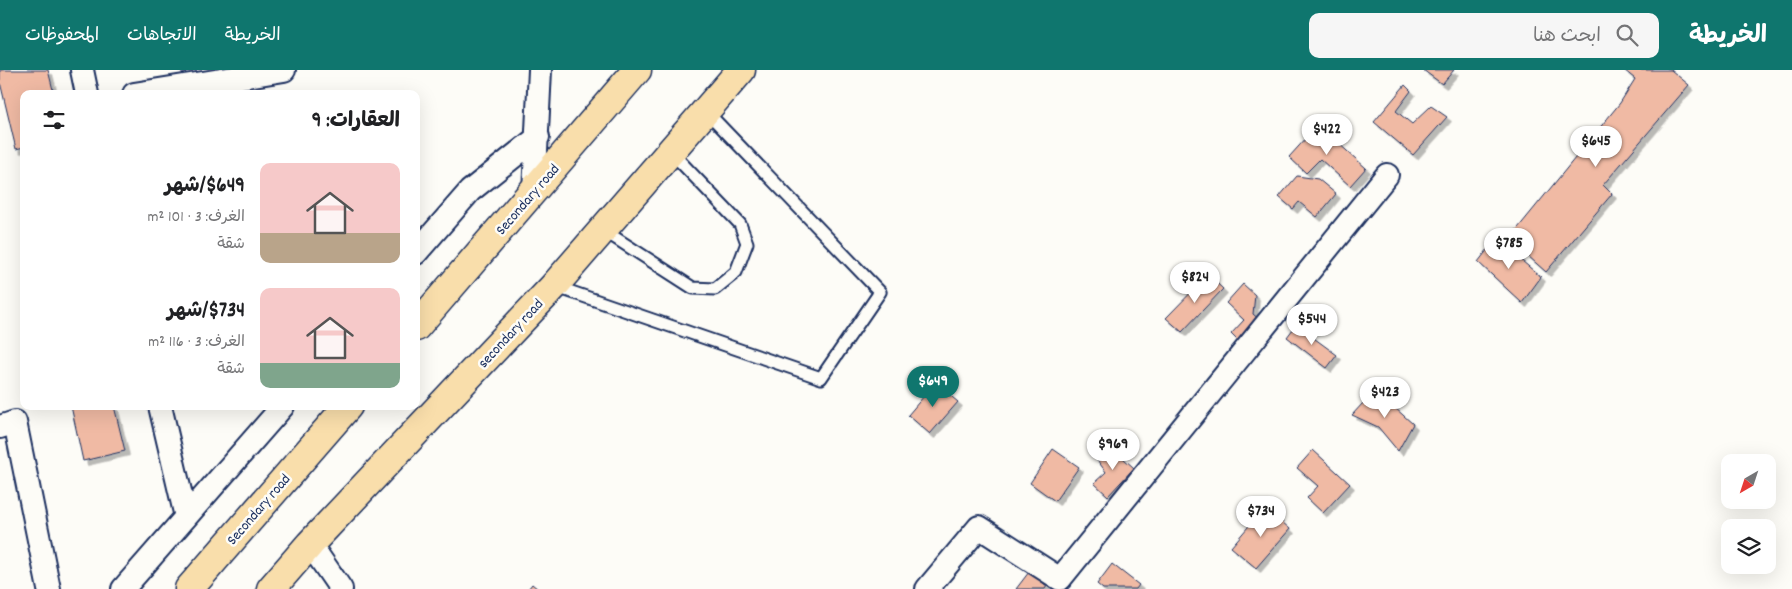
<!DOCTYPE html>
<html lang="ar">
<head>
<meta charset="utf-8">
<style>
	:root { --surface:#fff; --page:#f6f6f6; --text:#202124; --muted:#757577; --accent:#0f766e }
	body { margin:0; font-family:Dekko,"Playpen Sans Arabic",sans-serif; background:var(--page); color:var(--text); direction:rtl; height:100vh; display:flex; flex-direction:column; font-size:19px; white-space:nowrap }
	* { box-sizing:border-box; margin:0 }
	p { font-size:16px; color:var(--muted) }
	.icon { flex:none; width:28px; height:28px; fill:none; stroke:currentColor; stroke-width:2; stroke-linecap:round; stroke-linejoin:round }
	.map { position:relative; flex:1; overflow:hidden; direction:ltr }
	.drawer { position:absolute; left:20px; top:20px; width:400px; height:320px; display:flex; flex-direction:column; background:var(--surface); border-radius:10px; box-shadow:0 5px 20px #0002; direction:rtl }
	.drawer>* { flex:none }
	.needle { width:32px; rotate:219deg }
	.buttons { position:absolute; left:1721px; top:384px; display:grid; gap:10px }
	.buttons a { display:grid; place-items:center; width:55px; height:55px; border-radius:10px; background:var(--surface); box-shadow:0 5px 20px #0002; font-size:25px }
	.price { position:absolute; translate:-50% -42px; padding:0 11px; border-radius:18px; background:#fff; color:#222; font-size:16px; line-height:32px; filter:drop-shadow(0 1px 2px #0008) }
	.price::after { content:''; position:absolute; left:50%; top:30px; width:15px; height:11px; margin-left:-8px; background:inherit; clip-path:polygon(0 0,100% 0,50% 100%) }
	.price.on { background:var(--accent); color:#fff }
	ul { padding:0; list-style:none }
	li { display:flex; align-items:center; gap:15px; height:125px; padding:0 20px }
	li span { display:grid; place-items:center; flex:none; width:140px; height:100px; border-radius:10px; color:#555 }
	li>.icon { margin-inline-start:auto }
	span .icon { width:60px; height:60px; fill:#fffc; stroke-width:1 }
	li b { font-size:21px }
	h2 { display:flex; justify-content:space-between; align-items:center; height:60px; padding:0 20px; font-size:21px }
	header { display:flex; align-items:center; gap:30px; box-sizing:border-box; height:70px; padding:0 25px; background:var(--accent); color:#fff }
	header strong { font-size:24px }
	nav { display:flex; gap:28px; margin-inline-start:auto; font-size:18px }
	.search { width:350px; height:45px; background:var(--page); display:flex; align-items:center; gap:12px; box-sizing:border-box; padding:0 18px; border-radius:10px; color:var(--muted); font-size:19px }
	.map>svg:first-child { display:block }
	.building { fill:#f0baa4; stroke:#1b2f5e; filter:url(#shadow) }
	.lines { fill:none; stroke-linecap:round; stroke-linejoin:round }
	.lane-casing { stroke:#1b2f5e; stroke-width:15 }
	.street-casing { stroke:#1b2f5e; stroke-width:26 }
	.primary-casing { stroke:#1b2f5e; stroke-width:31 }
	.lane { stroke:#fdfcf7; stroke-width:11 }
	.street { stroke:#fdfcf7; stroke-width:22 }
	.primary { stroke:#f9deab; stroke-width:28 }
	.labels { text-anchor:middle; stroke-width:5; stroke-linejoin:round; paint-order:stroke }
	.street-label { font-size:15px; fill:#1b2f5e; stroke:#fdfcf7 }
</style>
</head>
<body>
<header>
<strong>الخريطة</strong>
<div class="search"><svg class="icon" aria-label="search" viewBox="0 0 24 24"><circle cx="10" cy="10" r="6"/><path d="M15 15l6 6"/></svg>ابحث هنا</div>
<nav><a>الخريطة</a><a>الاتجاهات</a><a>المحفوظات</a></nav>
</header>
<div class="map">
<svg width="1792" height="519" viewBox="0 0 1792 519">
	<defs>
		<filter id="shadow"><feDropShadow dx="4.5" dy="4.5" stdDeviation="0" flood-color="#0004"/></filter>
	</defs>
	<rect width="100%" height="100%" fill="#fdfcf7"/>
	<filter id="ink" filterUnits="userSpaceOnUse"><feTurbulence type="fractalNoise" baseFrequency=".02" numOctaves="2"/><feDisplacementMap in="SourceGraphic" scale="10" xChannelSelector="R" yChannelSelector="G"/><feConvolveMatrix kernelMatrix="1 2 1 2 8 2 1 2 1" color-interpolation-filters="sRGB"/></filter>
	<g filter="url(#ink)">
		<!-- building -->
		<path class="building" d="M 0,0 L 48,0 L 54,24 L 24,24 L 24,77 L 16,79 L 0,12 Z
			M 1423,0 L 1454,0 L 1442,14 Z
			M 1624,0 L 1671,0 L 1689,15 L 1603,115 L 1612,124 L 1546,202 L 1509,169 L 1620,33 L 1635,9 Z
			M 1405,15 L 1411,21 L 1396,41 L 1412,54 L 1431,36 L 1447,47 L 1413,85 L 1374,52 Z
			M 1318,55 L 1366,98 L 1350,116 L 1320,89 L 1306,103 L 1289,87 Z
			M 1297,106 L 1318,109 L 1336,124 L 1317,147 L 1299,132 L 1293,139 L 1279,127 Z
			M 1498,166 L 1505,171 L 1503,175 L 1541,207 L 1522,233 L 1478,192 Z
			M 1208,205 L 1223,219 L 1182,262 L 1166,248 Z
			M 1243,214 L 1255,225 L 1253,244 L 1261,251 L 1240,273 L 1231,264 L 1244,250 L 1226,233 Z
			M 1296,255 L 1337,285 L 1327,298 L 1287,267 Z
			M 935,313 L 958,332 L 930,364 L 908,345 Z
			M 1375,320 L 1413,354 L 1398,381 L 1378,357 L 1352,345 Z
			M 71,336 L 114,336 L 125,381 L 83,391 Z
			M 1112,378 L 1134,398 L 1108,426 L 1094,413 L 1106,402 L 1097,390 Z
			M 1053,379 L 1079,397 L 1055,431 L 1030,413 Z
			M 1313,380 L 1350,414 L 1323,443 L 1307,428 L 1318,416 L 1297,398 Z
			M 1265,437 L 1290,459 L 1256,498 L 1231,477 Z
			M 1112,494 L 1139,515 L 1136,519 L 1103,519 L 1097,514 Z
			M 1029,502 L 1047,516 L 1045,519 L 1016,519 Z
			M 532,514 L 538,519 L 528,519 Z"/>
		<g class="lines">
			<!-- lane casing -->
			<g class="lane-casing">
				<path id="lane" d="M 603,160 L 693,218 L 715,219 L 736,202 L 747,173 L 740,154 L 671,82
					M 554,216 L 821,308 L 880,222 L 706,41"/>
			</g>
			<!-- street casing -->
			<g class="street-casing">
				<path id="street" d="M 82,0 L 87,24
					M 134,24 L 284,0
					M 534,122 L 540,0
					M 416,183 L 470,121 L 538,67
					M 160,336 L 186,447
					M 0,357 L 15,352 L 49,519
					M 310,474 L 341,519
					M 123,519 L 283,336
					M 927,519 L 979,457 L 1060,509 L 1387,105"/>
			</g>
			<!-- primary casing -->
			<g class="primary-casing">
				<path id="primary" d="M 416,257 L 637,0
					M 189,519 L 348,336
					M 271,519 L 310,474 L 554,216 L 741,0"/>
			</g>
			<!-- lane -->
			<use href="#lane" class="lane"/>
			<!-- street -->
			<use href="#street" class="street"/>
			<!-- primary -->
			<use href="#primary" class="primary"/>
		</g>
	</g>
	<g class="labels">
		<!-- street labels -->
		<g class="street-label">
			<text transform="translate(527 129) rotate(-49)" y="5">Secondary road</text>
			<text transform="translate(510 263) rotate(-47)" y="5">secondary road</text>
			<text transform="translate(258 439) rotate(-49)" y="5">Secondary road</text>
		</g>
	</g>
</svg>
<div class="buttons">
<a><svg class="needle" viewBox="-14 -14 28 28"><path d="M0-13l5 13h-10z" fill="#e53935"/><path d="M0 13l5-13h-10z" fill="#757577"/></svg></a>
<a><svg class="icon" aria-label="layers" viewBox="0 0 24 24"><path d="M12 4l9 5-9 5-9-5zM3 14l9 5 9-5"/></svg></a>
</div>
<b class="price" style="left:1327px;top:86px">$422</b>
<b class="price" style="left:1596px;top:98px">$645</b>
<b class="price" style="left:1509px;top:200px">$785</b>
<b class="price" style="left:1195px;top:234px">$824</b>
<b class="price" style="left:1312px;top:276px">$544</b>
<b class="price on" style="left:933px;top:338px">$649</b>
<b class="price" style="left:1385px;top:349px">$423</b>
<b class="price" style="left:1113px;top:401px">$969</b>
<b class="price" style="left:1261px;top:468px">$734</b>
<section class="drawer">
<h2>العقارات: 9<svg class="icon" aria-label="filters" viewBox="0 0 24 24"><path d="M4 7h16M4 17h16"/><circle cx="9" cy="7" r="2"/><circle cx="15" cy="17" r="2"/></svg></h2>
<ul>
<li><span style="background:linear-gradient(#f6c9c9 70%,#b9a48a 0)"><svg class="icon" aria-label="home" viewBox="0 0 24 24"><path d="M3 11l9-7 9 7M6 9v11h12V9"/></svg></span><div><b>$649/شهر</b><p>الغرف: 3 · 101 m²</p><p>شقة</p></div></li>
<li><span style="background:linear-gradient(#f6c9c9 75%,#7fa58c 0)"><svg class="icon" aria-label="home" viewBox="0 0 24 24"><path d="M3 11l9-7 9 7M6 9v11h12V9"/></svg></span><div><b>$734/شهر</b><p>الغرف: 3 · 116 m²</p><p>شقة</p></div></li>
</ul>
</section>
</div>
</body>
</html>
